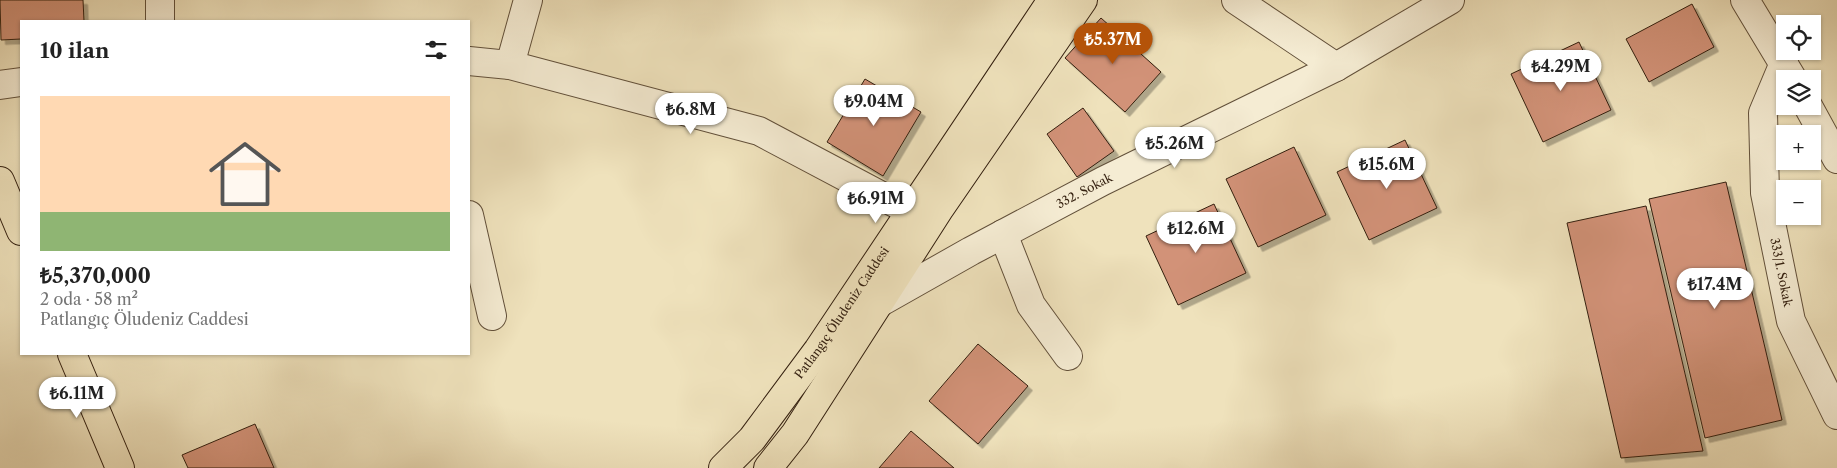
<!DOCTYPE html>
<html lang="tr">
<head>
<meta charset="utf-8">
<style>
	:root { --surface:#fff; --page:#f6f6f6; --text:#222; --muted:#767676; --accent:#b45309 }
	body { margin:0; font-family:"Libre Caslon Text",serif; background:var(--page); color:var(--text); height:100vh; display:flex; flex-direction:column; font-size:19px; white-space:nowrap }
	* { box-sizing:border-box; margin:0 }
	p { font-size:16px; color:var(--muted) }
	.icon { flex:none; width:28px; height:28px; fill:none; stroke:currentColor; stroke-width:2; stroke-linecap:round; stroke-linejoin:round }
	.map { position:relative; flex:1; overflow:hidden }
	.drawer { position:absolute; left:20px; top:20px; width:450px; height:335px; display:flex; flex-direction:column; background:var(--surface); border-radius:0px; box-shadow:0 1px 4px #0004 }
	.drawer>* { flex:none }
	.fabs { position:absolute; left:1776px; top:15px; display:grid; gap:10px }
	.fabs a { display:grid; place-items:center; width:45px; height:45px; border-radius:0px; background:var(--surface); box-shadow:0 1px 4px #0004; font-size:25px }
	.price { position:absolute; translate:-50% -42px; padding:0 11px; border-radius:18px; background:#fff; color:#222; font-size:16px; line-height:32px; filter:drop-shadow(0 1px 2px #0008) }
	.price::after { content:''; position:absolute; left:50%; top:30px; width:15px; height:11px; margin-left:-8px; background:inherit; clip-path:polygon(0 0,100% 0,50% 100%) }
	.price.selected { background:var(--accent); color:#fff }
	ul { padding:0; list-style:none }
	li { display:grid; align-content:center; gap:10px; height:265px; padding:0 20px }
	li span { display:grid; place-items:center; height:155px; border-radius:0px; color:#555 }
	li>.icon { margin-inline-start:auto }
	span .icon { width:90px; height:90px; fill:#fffc; stroke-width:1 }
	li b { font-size:21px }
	h2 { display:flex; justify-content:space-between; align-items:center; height:60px; padding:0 20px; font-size:21px }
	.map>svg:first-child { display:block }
	.building { fill:#d29278; stroke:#331f0f; filter:url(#shadow) }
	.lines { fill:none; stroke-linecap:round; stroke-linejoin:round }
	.minor-casing { stroke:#62503a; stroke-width:30 }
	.major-casing { stroke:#331f0f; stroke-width:30 }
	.minor { stroke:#f5ecd3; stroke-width:28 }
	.major { stroke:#efe2bc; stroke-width:28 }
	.labels { text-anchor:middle; stroke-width:4.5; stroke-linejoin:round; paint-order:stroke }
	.street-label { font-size:12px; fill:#331f0f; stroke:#f5ecd3 }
</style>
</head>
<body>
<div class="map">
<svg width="1837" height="468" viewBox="0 0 1837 468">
	<defs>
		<filter id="shadow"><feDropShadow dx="4.5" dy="4.5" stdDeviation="0" flood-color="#0004"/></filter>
	</defs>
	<rect width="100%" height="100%" fill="#efe2bc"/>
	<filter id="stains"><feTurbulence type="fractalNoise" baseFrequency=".004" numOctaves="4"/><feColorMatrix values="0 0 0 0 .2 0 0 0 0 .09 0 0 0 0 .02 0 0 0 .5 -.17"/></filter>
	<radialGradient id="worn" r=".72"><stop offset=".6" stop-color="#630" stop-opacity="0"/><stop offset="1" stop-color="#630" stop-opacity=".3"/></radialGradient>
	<!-- building -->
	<path class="building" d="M 0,0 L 83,0 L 84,21 L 21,21 L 21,39 L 1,40 Z
		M 1692,4 L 1714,47 L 1649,82 L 1626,39 Z
		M 1101,18 L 1161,72 L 1125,112 L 1065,58 Z
		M 1579,42 L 1611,110 L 1543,142 L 1511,74 Z
		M 865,79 L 921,112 L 883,176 L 827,142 Z
		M 1083,108 L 1114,151 L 1077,177 L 1047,134 Z
		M 1405,140 L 1437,208 L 1369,240 L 1337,172 Z
		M 1294,147 L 1326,215 L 1258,247 L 1226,179 Z
		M 1726,182 L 1782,420 L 1705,438 L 1649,199 Z
		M 1214,204 L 1246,273 L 1178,305 L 1146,236 Z
		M 1646,206 L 1703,451 L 1621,458 L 1567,223 Z
		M 978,344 L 1028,386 L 978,444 L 929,401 Z
		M 255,424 L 274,468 L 188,468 L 182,455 Z
		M 911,431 L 954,468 L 879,468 Z"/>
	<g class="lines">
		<!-- minor casing -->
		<g class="minor-casing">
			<g id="minor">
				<path d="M 160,0 L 160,21"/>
				<path d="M 1236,0 L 1336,67"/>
				<path d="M 1745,0 L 1792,78"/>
				<path d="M 469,61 L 510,65 L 759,131 L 910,211"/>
				<path id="s1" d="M 1784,63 L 1763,113 L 1765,193 L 1791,321 L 1837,415"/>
				<path d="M 510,65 L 528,0"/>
				<path d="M 0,85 L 21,82"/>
				<path d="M 1808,106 L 1837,159"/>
				<path d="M 469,215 L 492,316"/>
				<path d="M 1003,234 L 1031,305 L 1068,356"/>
				<path id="s2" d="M 879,303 L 971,251 L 1103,181 L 1336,67 L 1450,0"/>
			</g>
		</g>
		<!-- major casing -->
		<g class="major-casing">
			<g id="major">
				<path d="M 0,181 L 21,231"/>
				<path d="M 72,354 L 120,468"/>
				<path id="s3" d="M 723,468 L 752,439 L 818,350 L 1052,0"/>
				<path d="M 768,468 L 795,434 L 940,208 L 1083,0"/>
			</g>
		</g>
		<!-- minor -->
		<use href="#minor" class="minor"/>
		<!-- major -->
		<use href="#major" class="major"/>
	</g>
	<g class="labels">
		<!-- street labels -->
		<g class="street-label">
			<text dy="4" stroke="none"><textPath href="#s2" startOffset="234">332. Sokak</textPath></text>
			<text dy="4" stroke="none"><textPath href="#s1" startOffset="215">333/1. Sokak</textPath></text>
			<text dy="4" stroke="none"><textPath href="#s3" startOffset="196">Patlangıç Öludeniz Caddesi</textPath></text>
		</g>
	</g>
	<rect width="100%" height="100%" filter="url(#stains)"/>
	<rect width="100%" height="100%" fill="url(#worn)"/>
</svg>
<div class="fabs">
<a><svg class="icon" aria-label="locate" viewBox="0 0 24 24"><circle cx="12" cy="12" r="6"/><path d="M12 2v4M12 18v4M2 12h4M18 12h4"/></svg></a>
<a><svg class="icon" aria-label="layers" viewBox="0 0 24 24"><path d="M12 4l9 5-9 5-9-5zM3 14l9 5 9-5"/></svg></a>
<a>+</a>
<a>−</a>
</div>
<b class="price selected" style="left:1113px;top:65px">₺5.37M</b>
<b class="price" style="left:1561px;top:92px">₺4.29M</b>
<b class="price" style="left:874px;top:127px">₺9.04M</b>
<b class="price" style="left:691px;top:135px">₺6.8M</b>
<b class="price" style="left:1175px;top:169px">₺5.26M</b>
<b class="price" style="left:1387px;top:190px">₺15.6M</b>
<b class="price" style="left:876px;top:224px">₺6.91M</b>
<b class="price" style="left:1196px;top:254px">₺12.6M</b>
<b class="price" style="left:1715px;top:310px">₺17.4M</b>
<b class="price" style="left:77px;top:419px">₺6.11M</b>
<section class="drawer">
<h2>10 ilan<svg class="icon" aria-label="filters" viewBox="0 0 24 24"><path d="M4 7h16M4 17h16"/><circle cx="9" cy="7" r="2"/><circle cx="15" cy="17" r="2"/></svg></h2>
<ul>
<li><span style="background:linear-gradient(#ffd9b3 75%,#8fb573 0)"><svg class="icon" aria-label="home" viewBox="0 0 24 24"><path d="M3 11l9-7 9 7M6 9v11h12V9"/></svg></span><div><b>₺5,370,000</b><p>2 oda · 58 m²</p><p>Patlangıç Öludeniz Caddesi</p></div></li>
</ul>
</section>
</div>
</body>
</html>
